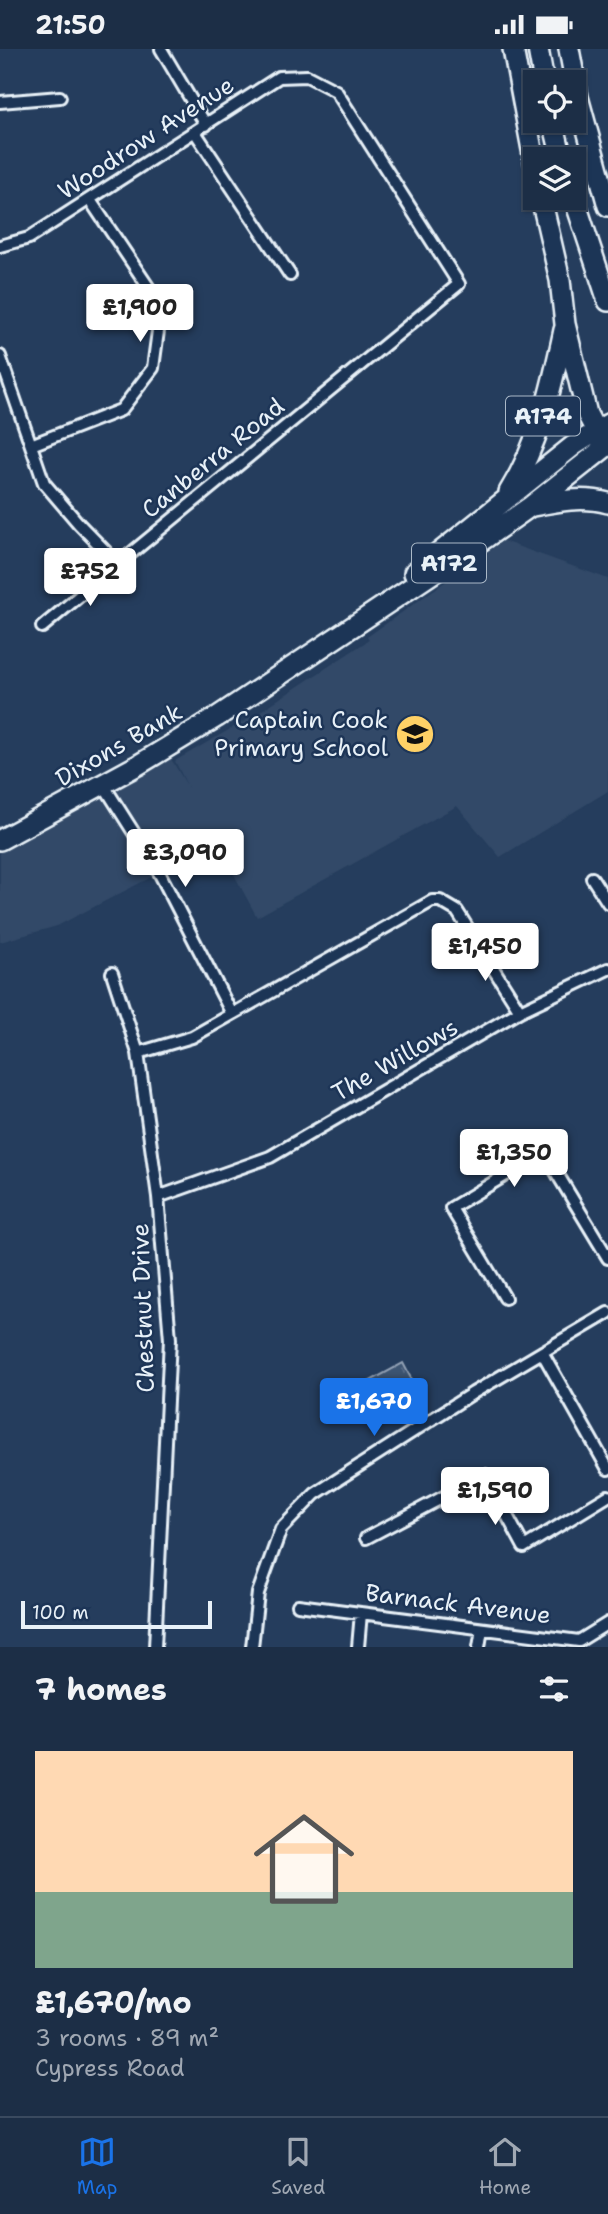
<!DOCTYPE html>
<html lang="en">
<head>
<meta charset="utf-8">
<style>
	:root { --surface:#1c2e46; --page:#25364d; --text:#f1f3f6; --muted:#a0a8b3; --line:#3a4a5f; --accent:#1a73e8 }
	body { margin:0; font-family:"Shantell Sans",sans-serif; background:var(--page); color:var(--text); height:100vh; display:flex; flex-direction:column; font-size:26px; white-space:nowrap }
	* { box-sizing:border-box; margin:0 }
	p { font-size:23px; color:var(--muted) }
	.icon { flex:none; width:38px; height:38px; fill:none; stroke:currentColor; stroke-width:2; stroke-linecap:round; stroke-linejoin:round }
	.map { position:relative; height:1598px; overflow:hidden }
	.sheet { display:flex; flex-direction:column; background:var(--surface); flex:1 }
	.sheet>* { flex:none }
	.tools { position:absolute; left:523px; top:21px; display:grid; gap:14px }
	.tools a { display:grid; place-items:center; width:63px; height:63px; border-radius:0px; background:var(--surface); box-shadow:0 2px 5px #0004,0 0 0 2px var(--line); font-size:35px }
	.scale { position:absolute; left:21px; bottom:18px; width:191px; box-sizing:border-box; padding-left:7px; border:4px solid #e8f1f8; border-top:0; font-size:19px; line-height:24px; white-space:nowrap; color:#e8f1f8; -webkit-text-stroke:5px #1d3557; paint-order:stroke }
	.price { position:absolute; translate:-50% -60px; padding:0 16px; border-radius:7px; background:#fff; color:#222; font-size:23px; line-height:46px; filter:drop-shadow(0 2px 4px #0008) }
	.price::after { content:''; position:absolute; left:50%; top:42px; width:21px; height:16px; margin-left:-10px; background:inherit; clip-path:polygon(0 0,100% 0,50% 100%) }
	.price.current { background:var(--accent); color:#fff }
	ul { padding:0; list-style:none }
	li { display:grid; align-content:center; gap:14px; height:371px; padding:0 35px }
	li span { display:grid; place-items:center; height:217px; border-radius:0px; color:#555 }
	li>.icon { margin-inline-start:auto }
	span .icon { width:126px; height:126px; fill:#fffc; stroke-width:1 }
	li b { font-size:30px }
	h2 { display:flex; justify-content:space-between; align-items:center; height:84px; padding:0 35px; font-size:30px }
	.status { display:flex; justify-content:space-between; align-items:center; height:49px; padding:0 35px; background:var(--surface); direction:ltr }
	.status svg { height:19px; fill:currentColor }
	.tab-bar { display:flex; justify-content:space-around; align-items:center; height:98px; border-top:2px solid var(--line); background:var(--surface); font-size:19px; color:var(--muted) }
	.tab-bar a { display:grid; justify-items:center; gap:4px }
	.tab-bar .current { color:var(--accent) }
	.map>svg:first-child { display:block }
	.built { fill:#334a68 }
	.park { fill:url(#park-tufts); stroke:#93a2b5; stroke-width:2 }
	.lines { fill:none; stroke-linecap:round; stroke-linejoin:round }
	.street-casing { stroke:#e8f1f8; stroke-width:16 }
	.highway-casing { stroke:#e8f1f8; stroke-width:24 }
	.street { stroke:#1d3557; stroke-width:10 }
	.highway { stroke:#1d3557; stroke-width:19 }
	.labels { text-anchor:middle; stroke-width:5; stroke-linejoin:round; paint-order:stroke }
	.shield { fill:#1d3557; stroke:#abb9c8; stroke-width:2 }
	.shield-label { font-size:23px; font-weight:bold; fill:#e8f1f8 }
	.street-label { font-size:24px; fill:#e8f1f8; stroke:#1d3557 }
	.poi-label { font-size:24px; fill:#e8f1f8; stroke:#1d3557; text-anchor:end }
</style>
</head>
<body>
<div class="status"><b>21:50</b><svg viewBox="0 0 49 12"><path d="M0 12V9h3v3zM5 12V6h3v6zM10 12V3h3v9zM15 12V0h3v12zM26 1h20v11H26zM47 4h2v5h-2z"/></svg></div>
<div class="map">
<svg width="608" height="1598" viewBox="0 0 608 1598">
	<defs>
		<pattern id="park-tufts" width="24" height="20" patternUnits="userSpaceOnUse" patternTransform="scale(1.75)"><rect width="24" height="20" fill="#3e5472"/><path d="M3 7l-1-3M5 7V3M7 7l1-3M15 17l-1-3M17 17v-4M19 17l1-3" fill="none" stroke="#5a6d87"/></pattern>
	</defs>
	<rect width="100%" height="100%" fill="#253d5d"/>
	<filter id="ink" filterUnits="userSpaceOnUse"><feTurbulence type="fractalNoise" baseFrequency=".0143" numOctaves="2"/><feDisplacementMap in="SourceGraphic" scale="14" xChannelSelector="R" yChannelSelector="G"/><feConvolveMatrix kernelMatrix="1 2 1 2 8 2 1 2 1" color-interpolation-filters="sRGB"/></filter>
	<g filter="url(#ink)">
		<!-- built -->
		<path class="built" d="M 503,492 L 608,530 L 608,742 L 500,808 L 457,757 L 257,868 L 217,794 L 57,877 L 0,893 L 0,789 L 163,697 L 188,738 L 175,712 L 253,667 L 369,591 L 367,588 Z"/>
		<!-- park -->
		<path class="park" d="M 403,1314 L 414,1335 L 363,1363 L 352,1342 Z"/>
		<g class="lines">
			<!-- street casing -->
			<g class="street-casing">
				<path id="street" d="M 161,0 L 206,76
					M 0,53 L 60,48
					M 195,83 L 290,226
					M 0,197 L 29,189 L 279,28 L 307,27 L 336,42 L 459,235 L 118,515 L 79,475 L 44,434 L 0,307
					M 31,396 L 121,361 L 153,319 L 158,282 L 151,242 L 90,151
					M 42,578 L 118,515
					M 103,735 L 160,825 L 232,965
					M 592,829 L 608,854
					M 112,924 L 138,1004 L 158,1148 L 170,1290 L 155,1598
					M 520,962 L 608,920
					M 138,1004 L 192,988 L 432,852 L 440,852 L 457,862 L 520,962 L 270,1108 L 158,1148
					M 505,1249 L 451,1159 L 544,1103 L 608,1209
					M 542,1303 L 608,1420
					M 366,1489 L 485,1426 L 524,1498 L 608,1447
					M 298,1556 L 579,1592 L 608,1574
					M 252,1598 L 258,1544 L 281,1480 L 315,1445 L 473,1344 L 608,1264
					M 358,1598 L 361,1564
					M 479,1598 L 482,1580"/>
			</g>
			<!-- highway casing -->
			<g class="highway-casing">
				<path id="highway" d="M 513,0 L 536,122
					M 538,0 L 544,33
					M 569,0 L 578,48 L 608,157
					M 553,72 L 562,110
					M 541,149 L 560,231 L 565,275 L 587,365 L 602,394
					M 574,149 L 608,252
					M 509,443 C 540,393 552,337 564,281
					M 533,457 C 558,452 583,447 608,454
					M 414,524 L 573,397 L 608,375
					M 0,791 L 138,716 L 217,668 L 487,488 L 531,457 L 608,396"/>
			</g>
			<!-- street -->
			<use href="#street" class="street"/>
			<!-- highway -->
			<use href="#highway" class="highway"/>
		</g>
	</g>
	<!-- icons -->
	<defs>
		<g id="school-disc" transform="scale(2.0125)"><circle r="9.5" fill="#ffd166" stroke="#1d3557"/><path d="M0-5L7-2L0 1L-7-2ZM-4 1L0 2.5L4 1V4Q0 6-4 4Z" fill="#111"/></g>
	</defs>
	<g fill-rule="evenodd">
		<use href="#school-disc" x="415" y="685"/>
	</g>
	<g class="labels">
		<!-- shield labels -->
		<g class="shield">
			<rect x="506" y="347.5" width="74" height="39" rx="5"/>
			<rect x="412" y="494.5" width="74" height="39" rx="5"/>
		</g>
		<g class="shield-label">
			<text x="543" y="375">A174</text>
			<text x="449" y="522">A172</text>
		</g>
		<!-- street labels -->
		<g class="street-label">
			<text transform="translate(146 89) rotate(-33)" y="8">Woodrow Avenue</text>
			<text transform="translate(213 409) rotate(-39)" y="8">Canberra Road</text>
			<text transform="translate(119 696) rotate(-30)" y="8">Dixons Bank</text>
			<text transform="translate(395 1011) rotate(-30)" y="8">The Willows</text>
			<text transform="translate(143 1259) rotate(-92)" y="8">Chestnut Drive</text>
			<text transform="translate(458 1555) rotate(7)" y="8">Barnack Avenue</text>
		</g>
		<!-- poi labels -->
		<g class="poi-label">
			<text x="388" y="679">Captain Cook<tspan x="388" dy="28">Primary School</tspan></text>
		</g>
	</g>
</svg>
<div class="tools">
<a><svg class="icon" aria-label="locate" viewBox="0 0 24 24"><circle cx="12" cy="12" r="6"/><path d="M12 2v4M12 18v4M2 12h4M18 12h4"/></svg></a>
<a><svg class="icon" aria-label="layers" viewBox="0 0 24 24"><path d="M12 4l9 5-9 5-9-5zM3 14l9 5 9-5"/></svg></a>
</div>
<div class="scale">100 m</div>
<b class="price" style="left:140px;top:295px">£1,900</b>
<b class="price" style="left:90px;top:559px">£752</b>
<b class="price" style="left:185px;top:840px">£3,090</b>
<b class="price" style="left:485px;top:934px">£1,450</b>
<b class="price" style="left:514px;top:1140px">£1,350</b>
<b class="price current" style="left:374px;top:1389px">£1,670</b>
<b class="price" style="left:495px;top:1478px">£1,590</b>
</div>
<section class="sheet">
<h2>7 homes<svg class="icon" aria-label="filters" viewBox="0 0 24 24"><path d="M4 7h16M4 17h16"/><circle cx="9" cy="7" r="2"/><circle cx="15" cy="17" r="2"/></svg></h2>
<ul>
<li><span style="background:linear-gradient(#ffd9b3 65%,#7fa58c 0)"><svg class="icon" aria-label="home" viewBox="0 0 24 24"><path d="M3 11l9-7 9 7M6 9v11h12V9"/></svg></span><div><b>£1,670/mo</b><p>3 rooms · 89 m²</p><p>Cypress Road</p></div></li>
</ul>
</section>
<nav class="tab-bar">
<a class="current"><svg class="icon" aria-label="map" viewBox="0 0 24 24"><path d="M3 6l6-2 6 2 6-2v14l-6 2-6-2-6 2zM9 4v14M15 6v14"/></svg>Map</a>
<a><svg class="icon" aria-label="saved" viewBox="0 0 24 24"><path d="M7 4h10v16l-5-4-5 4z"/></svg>Saved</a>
<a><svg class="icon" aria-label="home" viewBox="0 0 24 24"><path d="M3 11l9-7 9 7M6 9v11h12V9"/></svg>Home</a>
</nav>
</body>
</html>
